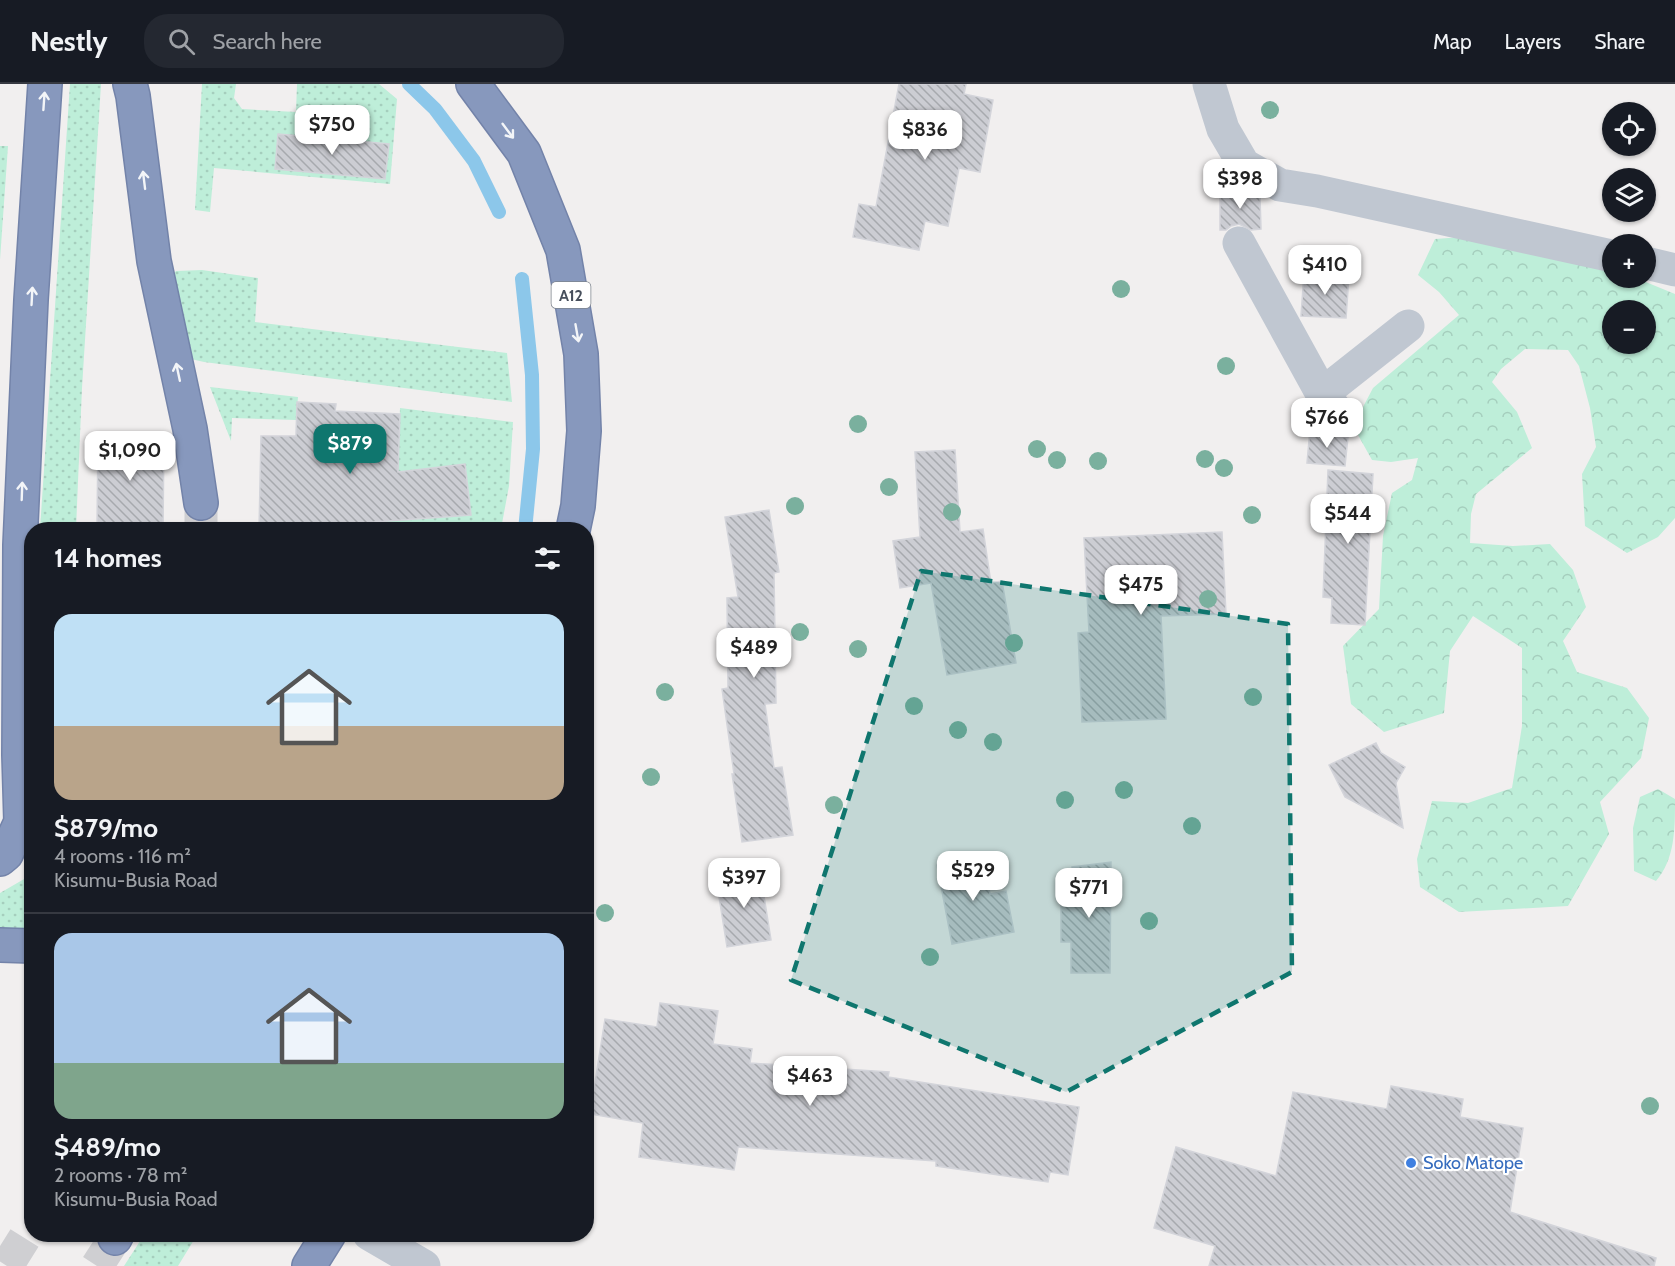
<!DOCTYPE html>
<html lang="en">
<head>
<meta charset="utf-8">
<style>
	:root { --surface:#171b24; --page:#242831; --text:#f1f3f6; --muted:#9ea1a6; --line:#363941; --accent:#0f766e }
	body { margin:0; font-family:Cabin,sans-serif; background:var(--page); color:var(--text); height:100vh; display:flex; flex-direction:column; font-size:22px; white-space:nowrap }
	* { box-sizing:border-box; margin:0 }
	p { font-size:20px; color:var(--muted) }
	.icon { flex:none; width:33px; height:33px; fill:none; stroke:currentColor; stroke-width:2; stroke-linecap:round; stroke-linejoin:round }
	.map { position:relative; flex:1; overflow:hidden }
	.sheet { position:absolute; left:24px; top:438px; width:570px; height:720px; display:flex; flex-direction:column; background:var(--surface); border-radius:24px; box-shadow:0 2px 4px #0004 }
	.sheet>* { flex:none }
	.fabs { position:absolute; left:1602px; top:18px; display:grid; gap:12px }
	.fabs a { display:grid; place-items:center; width:54px; height:54px; border-radius:50%; background:var(--surface); box-shadow:0 2px 4px #0004; font-size:30px }
	.price { position:absolute; translate:-50% -51px; padding:0 14px; border-radius:12px; background:#fff; color:#222; font-size:20px; line-height:39px; filter:drop-shadow(0 2px 3px #0008) }
	.price::after { content:''; position:absolute; left:50%; top:36px; width:18px; height:14px; margin-left:-9px; background:inherit; clip-path:polygon(0 0,100% 0,50% 100%) }
	.price.selected { background:var(--accent); color:#fff }
	ul { padding:0; list-style:none }
	li { display:grid; align-content:center; gap:12px; height:318px; padding:0 30px }
	li+li { border-top:2px solid var(--line) }
	li span { display:grid; place-items:center; height:186px; border-radius:18px; color:#555 }
	li>.icon { margin-inline-start:auto }
	span .icon { width:108px; height:108px; fill:#fffc; stroke-width:1 }
	li b { font-size:26px }
	h2 { display:flex; justify-content:space-between; align-items:center; height:72px; padding:0 30px; font-size:26px }
	header { display:flex; align-items:center; gap:36px; box-sizing:border-box; height:84px; padding:0 30px; background:var(--surface); border-bottom:2px solid var(--line) }
	header strong { font-size:28px }
	nav { display:flex; gap:33px; margin-inline-start:auto; font-size:21px }
	.search { width:420px; height:54px; background:var(--page); display:flex; align-items:center; gap:15px; box-sizing:border-box; padding:0 21px; border-radius:24px; color:var(--muted); font-size:22px }
	.map>svg:first-child { display:block }
	.green { fill:url(#green-dots) }
	.forest { fill:url(#forest-crowns); fill-rule:evenodd }
	.lines { fill:none; stroke-linecap:round; stroke-linejoin:round }
	.stream { stroke:#8cc7ea; stroke-width:14 }
	.building { fill:url(#building-back-hatch); stroke:#d3d4da; stroke-width:1.5 }
	.highway-tunnel { stroke:#cfcfd2; stroke-width:33; stroke-dasharray:33 16; stroke-linecap:butt }
	.highway-casing { stroke:#7383a9; stroke-width:36 }
	.minor { stroke:#c0c7d1; stroke-width:33 }
	.highway { stroke:#8798bd; stroke-width:33 }
	.tree { fill:#7ab09e }
	.oneway { stroke:#f3f5f8 }
	.marked { fill:#0f766e; fill-opacity:0.2; stroke:#0f766e; stroke-width:4.5; stroke-dasharray:12 8; stroke-linejoin:round }
	.shop-dot { fill:#3f7fe0; stroke:#fff; stroke-width:2 }
	.labels { text-anchor:middle; stroke-width:4.5; stroke-linejoin:round; paint-order:stroke }
	.shield { fill:#fff; stroke:#7e848d; stroke-width:1.5 }
	.shield-label { font-size:16px; font-weight:bold; fill:#474f5c }
	.shop-label { font-size:18px; fill:#366cbe; stroke:#fff; text-anchor:start }
</style>
</head>
<body>
<header>
<strong>Nestly</strong>
<div class="search"><svg class="icon" aria-label="search" viewBox="0 0 24 24"><circle cx="10" cy="10" r="6"/><path d="M15 15l6 6"/></svg>Search here</div>
<nav><a>Map</a><a>Layers</a><a>Share</a></nav>
</header>
<div class="map">
<svg width="1675" height="1182" viewBox="0 0 1675 1182">
	<defs>
		<pattern id="green-dots" width="8" height="8" patternUnits="userSpaceOnUse" patternTransform="scale(1.5)"><rect width="8" height="8" fill="#beeed9"/><path d="M2 2h.1M6 6h.1" fill="none" stroke="#a5cebd" stroke-width="1.8" stroke-linecap="round"/></pattern>
		<pattern id="forest-crowns" width="20" height="18" patternUnits="userSpaceOnUse" patternTransform="scale(1.5)"><rect width="20" height="18" fill="#beeed9"/><path d="M2 6a3 3 0 1 1 6 0M12 15a3 3 0 1 1 6 0" fill="none" stroke="#a5cebd"/></pattern>
		<pattern id="building-back-hatch" width="6" height="6" patternUnits="userSpaceOnUse" patternTransform="scale(1.5)"><rect width="6" height="6" fill="#cccdd3"/><path d="M-1 5l2 2M0 0l6 6M5-1l2 2" fill="none" stroke="#a7a9ae"/></pattern>
	</defs>
	<rect width="100%" height="100%" fill="#f1efef"/>
	<!-- green -->
	<path class="green" d="M 70,0 L 101,0 L 82,304 L 76,445 L 40,445 Z
		M 202,0 L 236,0 L 234,14 L 242,25 L 296,28 L 297,0 L 379,0 L 397,15 L 390,100 L 214,84 L 210,128 L 195,126 Z
		M 0,62 L 8,62 L 0,176 Z
		M 202,186 L 258,194 L 255,238 L 507,269 L 512,318 L 204,278 L 191,275 L 171,193 L 176,187 Z
		M 210,303 L 298,313 L 296,336 L 232,334 L 231,357 Z
		M 400,324 L 513,338 L 509,402 L 501,445 L 374,446 L 375,394 L 399,357 Z
		M 31,791 L 31,844 L 0,848 L 0,809 Z
		M 144,1151 L 144,1150 L 197,1151 L 178,1182 L 124,1182 Z"/>
	<!-- forest -->
	<path class="forest" d="M 1476,152 L 1612,185 L 1612,194 L 1636,194 L 1675,210 L 1675,434 L 1658,453 L 1627,469 L 1585,442 L 1582,390 L 1596,363 L 1590,324 L 1579,282 L 1568,266 L 1525,265 L 1501,285 L 1492,298 L 1517,328 L 1532,364 L 1476,410 L 1471,430 L 1470,459 L 1513,462 L 1550,460 L 1573,486 L 1586,523 L 1563,557 L 1577,588 L 1627,604 L 1649,634 L 1641,674 L 1600,718 L 1609,750 L 1568,822 L 1459,828 L 1420,803 L 1417,775 L 1432,717 L 1468,719 L 1512,704 L 1522,642 L 1522,564 L 1473,532 L 1450,567 L 1444,629 L 1384,648 L 1351,620 L 1343,562 L 1379,525 L 1383,452 L 1392,409 L 1412,396 L 1418,374 L 1391,378 L 1372,376 L 1353,342 L 1373,304 L 1459,231 L 1439,208 L 1418,191 L 1435,155 ZM 1612,226 L 1646,226 L 1646,260 L 1612,260 Z
		M 1658,705 L 1675,715 C 1675,746 1675,775 1656,797 L 1634,787 L 1633,744 L 1640,713 Z"/>
	<g class="lines">
		<!-- stream -->
		<path class="stream" d="M 409,0 L 435,25 L 474,77 L 499,128
			M 522,195 L 532,291 L 533,365 L 525,446"/>
	</g>
	<!-- building -->
	<path class="building" d="M 899,0 L 966,0 L 964,10 L 993,16 L 980,88 L 959,84 L 948,142 L 925,137 L 919,166 L 853,153 L 859,120 L 876,123 Z
		M 278,50 L 389,60 L 385,95 L 275,85 Z
		M 1255,108 L 1260,112 L 1261,145 L 1251,146 L 1239,140 L 1231,142 L 1226,146 L 1220,146 L 1220,109 Z
		M 1304,189 L 1349,192 L 1346,234 L 1301,232 Z
		M 297,318 L 336,320 L 335,327 L 400,330 L 398,388 L 465,380 L 471,431 L 374,438 L 374,446 L 259,446 L 261,352 L 296,352 Z
		M 1310,345 L 1330,348 L 1339,353 L 1348,353 L 1345,382 L 1307,379 Z
		M 98,350 L 164,351 L 163,446 L 97,446 Z
		M 955,366 L 960,448 L 983,445 L 991,499 L 1002,497 L 1016,579 L 947,591 L 931,499 L 900,504 L 893,457 L 920,453 L 915,368 Z
		M 1328,386 L 1373,390 L 1365,541 L 1331,539 L 1332,514 L 1323,513 Z
		M 769,426 L 779,488 L 774,489 L 776,619 L 765,620 L 774,684 L 782,683 L 793,751 L 742,758 L 732,690 L 734,690 L 722,605 L 728,604 L 727,514 L 738,513 L 725,433 Z
		M 1222,448 L 1226,530 L 1161,532 L 1166,635 L 1082,638 L 1078,549 L 1089,548 L 1084,454 Z
		M 1376,659 L 1381,669 L 1405,683 L 1396,699 L 1403,744 L 1345,713 L 1329,681 Z
		M 983,773 L 990,810 L 1006,807 L 1014,848 L 952,860 L 937,781 Z
		M 1111,778 L 1110,889 L 1071,889 L 1071,858 L 1061,858 L 1061,818 L 1072,817 L 1072,783 Z
		M 760,787 L 771,856 L 727,863 L 716,794 Z
		M 660,919 L 718,927 L 713,960 L 752,965 L 750,979 L 889,988 L 888,993 L 1079,1023 L 1068,1091 L 1050,1088 L 1048,1098 L 936,1082 L 936,1077 L 738,1063 L 734,1086 L 639,1073 L 643,1039 L 590,1030 L 605,935 L 657,943 Z
		M 1391,1002 L 1463,1015 L 1460,1033 L 1523,1044 L 1510,1128 L 1656,1174 L 1654,1182 L 1209,1182 L 1215,1162 L 1154,1144 L 1176,1063 L 1276,1092 L 1293,1008 L 1387,1025 Z"/>
	<g class="lines">
		<!-- highway-tunnel -->
		<path class="highway-tunnel" d="M 201,446 L 201,419
			M 7,1182 L 32,1142
			M 97,1182 L 115,1154"/>
		<!-- highway casing -->
		<g class="highway-casing">
			<path id="highway" d="M 130,0 L 133,12 L 154,177 L 190,345 L 201,419
				M 473,0 L 524,69 L 563,166 L 581,270 L 584,347 L 578,422 L 573,446
				M 0,775 L 6,770 L 21,738 L 19,671 L 20,461 L 31,216 L 45,0
				M 0,861 L 32,862
				M 115,1154 L 117,1150
				M 309,1182 L 329,1150"/>
		</g>
		<!-- minor -->
		<path class="minor" d="M 1209,0 L 1223,45 L 1244,81 L 1280,101 L 1317,107 L 1612,172
			M 1239,159 L 1322,310 L 1344,335
			M 1646,179 L 1675,186
			M 1322,310 L 1408,242
			M 369,1150 L 424,1182"/>
		<!-- highway -->
		<use href="#highway" class="highway"/>
	</g>
	<!-- trees -->
	<g class="tree">
		<circle cx="1270" cy="26" r="9"/>
		<circle cx="1121" cy="205" r="9"/>
		<circle cx="1226" cy="282" r="9"/>
		<circle cx="858" cy="340" r="9"/>
		<circle cx="1037" cy="365" r="9"/>
		<circle cx="1205" cy="375" r="9"/>
		<circle cx="1057" cy="376" r="9"/>
		<circle cx="1098" cy="377" r="9"/>
		<circle cx="1224" cy="384" r="9"/>
		<circle cx="889" cy="403" r="9"/>
		<circle cx="795" cy="422" r="9"/>
		<circle cx="952" cy="428" r="9"/>
		<circle cx="1252" cy="431" r="9"/>
		<circle cx="1208" cy="515" r="9"/>
		<circle cx="800" cy="548" r="9"/>
		<circle cx="1014" cy="559" r="9"/>
		<circle cx="858" cy="565" r="9"/>
		<circle cx="665" cy="608" r="9"/>
		<circle cx="1253" cy="613" r="9"/>
		<circle cx="914" cy="622" r="9"/>
		<circle cx="958" cy="646" r="9"/>
		<circle cx="993" cy="658" r="9"/>
		<circle cx="651" cy="693" r="9"/>
		<circle cx="1124" cy="706" r="9"/>
		<circle cx="1065" cy="716" r="9"/>
		<circle cx="834" cy="721" r="9"/>
		<circle cx="1192" cy="742" r="9"/>
		<circle cx="605" cy="829" r="9"/>
		<circle cx="1149" cy="837" r="9"/>
		<circle cx="930" cy="873" r="9"/>
		<circle cx="1650" cy="1022" r="9"/>
	</g>
	<!-- one-way arrows -->
	<defs><path id="oneway-shaft" d="M-6 0H5M1.5-3L5.5 0L1.5 3" fill="none" stroke-width="1.6" stroke-linecap="round" stroke-linejoin="round" transform="scale(1.5)"/></defs>
	<g class="oneway">
		<use href="#oneway-shaft" transform="translate(44 17) rotate(-86)"/>
		<use href="#oneway-shaft" transform="translate(508 47) rotate(53)"/>
		<use href="#oneway-shaft" transform="translate(144 96) rotate(-97)"/>
		<use href="#oneway-shaft" transform="translate(32 212) rotate(-87)"/>
		<use href="#oneway-shaft" transform="translate(577 249) rotate(80)"/>
		<use href="#oneway-shaft" transform="translate(178 288) rotate(-102)"/>
		<use href="#oneway-shaft" transform="translate(22 407) rotate(-88)"/>
	</g>
	<!-- marked area -->
	<path class="marked" d="M 921,487 L 1288,540 L 1292,888 L 1066,1008 L 791,896 Z"/>
	<!-- markers -->
	<circle class="shop-dot" cx="1411" cy="1079" r="6"/>
	<g class="labels">
		<!-- shield labels -->
		<rect class="shield" x="551.5" y="198" width="39" height="26" rx="4.5"/>
		<g class="shield-label">
			<text x="571" y="217">A12</text>
		</g>
		<!-- shop labels -->
		<g class="shop-label">
			<text x="1423" y="1085">Soko Matope</text>
		</g>
	</g>
</svg>
<div class="fabs">
<a><svg class="icon" aria-label="locate" viewBox="0 0 24 24"><circle cx="12" cy="12" r="6"/><path d="M12 2v4M12 18v4M2 12h4M18 12h4"/></svg></a>
<a><svg class="icon" aria-label="layers" viewBox="0 0 24 24"><path d="M12 4l9 5-9 5-9-5zM3 14l9 5 9-5"/></svg></a>
<a>+</a>
<a>−</a>
</div>
<b class="price" style="left:332px;top:72px">$750</b>
<b class="price" style="left:925px;top:77px">$836</b>
<b class="price" style="left:1240px;top:126px">$398</b>
<b class="price" style="left:1325px;top:212px">$410</b>
<b class="price" style="left:1327px;top:365px">$766</b>
<b class="price selected" style="left:350px;top:391px">$879</b>
<b class="price" style="left:130px;top:398px">$1,090</b>
<b class="price" style="left:1348px;top:461px">$544</b>
<b class="price" style="left:1141px;top:532px">$475</b>
<b class="price" style="left:754px;top:595px">$489</b>
<b class="price" style="left:973px;top:818px">$529</b>
<b class="price" style="left:744px;top:825px">$397</b>
<b class="price" style="left:1089px;top:835px">$771</b>
<b class="price" style="left:810px;top:1023px">$463</b>
<section class="sheet">
<h2>14 homes<svg class="icon" aria-label="filters" viewBox="0 0 24 24"><path d="M4 7h16M4 17h16"/><circle cx="9" cy="7" r="2"/><circle cx="15" cy="17" r="2"/></svg></h2>
<ul>
<li><span style="background:linear-gradient(#bfe0f5 60%,#b9a48a 0)"><svg class="icon" aria-label="home" viewBox="0 0 24 24"><path d="M3 11l9-7 9 7M6 9v11h12V9"/></svg></span><div><b>$879/mo</b><p>4 rooms · 116 m²</p><p>Kisumu-Busia Road</p></div></li>
<li><span style="background:linear-gradient(#a9c7e8 70%,#7fa58c 0)"><svg class="icon" aria-label="home" viewBox="0 0 24 24"><path d="M3 11l9-7 9 7M6 9v11h12V9"/></svg></span><div><b>$489/mo</b><p>2 rooms · 78 m²</p><p>Kisumu-Busia Road</p></div></li>
</ul>
</section>
</div>
</body>
</html>
